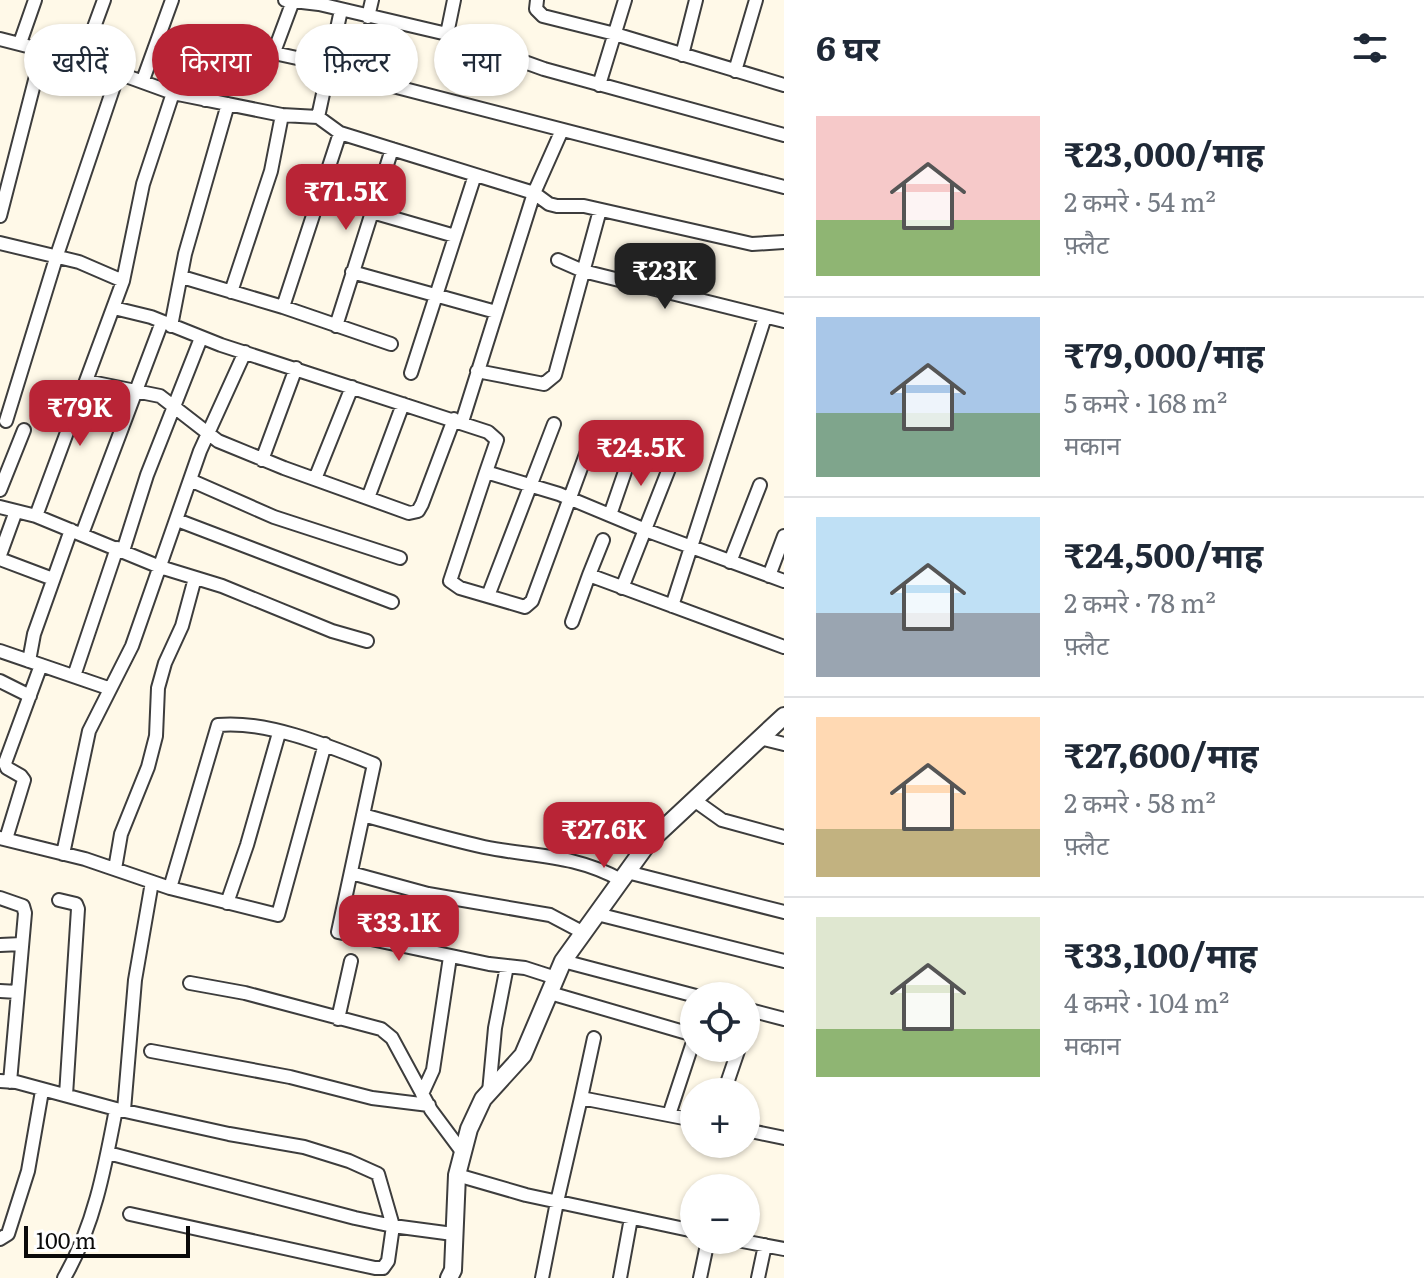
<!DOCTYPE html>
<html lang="hi">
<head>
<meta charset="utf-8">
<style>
	:root { --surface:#fff; --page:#f2f2f3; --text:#1f2937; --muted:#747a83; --line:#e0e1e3; --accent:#b92436 }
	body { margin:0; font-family:Literata,"Noto Sans Devanagari",serif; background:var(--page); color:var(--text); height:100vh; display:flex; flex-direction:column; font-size:30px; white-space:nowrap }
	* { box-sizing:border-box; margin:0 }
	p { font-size:26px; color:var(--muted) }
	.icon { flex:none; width:44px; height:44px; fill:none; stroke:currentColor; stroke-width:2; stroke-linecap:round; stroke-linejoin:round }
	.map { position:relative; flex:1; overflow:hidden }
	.panel { display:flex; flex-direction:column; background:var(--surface); width:640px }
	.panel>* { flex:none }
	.guide { position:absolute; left:24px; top:24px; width:640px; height:72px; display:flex; gap:16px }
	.buttons { position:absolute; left:680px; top:982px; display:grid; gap:16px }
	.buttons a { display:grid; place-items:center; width:80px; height:80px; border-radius:50%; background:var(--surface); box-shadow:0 2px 6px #0004; font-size:40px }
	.scale { position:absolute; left:24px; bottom:20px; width:166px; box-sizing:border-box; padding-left:8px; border:4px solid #0a0a0a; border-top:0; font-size:22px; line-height:28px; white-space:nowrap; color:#0a0a0a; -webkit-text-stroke:6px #fff; paint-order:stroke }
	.price { position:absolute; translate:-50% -68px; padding:0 18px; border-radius:16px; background:var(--accent); color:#fff; font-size:26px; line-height:52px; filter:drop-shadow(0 2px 4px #0008) }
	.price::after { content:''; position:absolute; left:50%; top:48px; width:24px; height:18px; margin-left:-12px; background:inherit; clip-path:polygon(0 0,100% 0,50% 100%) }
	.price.selected { background:#222; color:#fff }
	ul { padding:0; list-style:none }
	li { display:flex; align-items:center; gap:24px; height:200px; padding:0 32px }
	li+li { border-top:2px solid var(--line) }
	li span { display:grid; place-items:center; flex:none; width:224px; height:160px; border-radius:0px; color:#555 }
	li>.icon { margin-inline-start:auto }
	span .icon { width:96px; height:96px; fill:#fffc; stroke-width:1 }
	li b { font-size:34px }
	h2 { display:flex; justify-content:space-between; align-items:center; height:96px; padding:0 32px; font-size:34px }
	.pill { padding:0 28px; border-radius:36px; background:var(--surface); box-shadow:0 2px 6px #0004; font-size:28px; line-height:72px }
	.pill.selected { background:var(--accent); color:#fff }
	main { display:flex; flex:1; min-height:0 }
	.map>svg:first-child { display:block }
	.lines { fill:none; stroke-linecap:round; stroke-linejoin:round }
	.minor-casing { stroke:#3d3d3d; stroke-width:16 }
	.tertiary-casing { stroke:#3d3d3d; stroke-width:20 }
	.minor { stroke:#fff; stroke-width:12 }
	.tertiary { stroke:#fff; stroke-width:16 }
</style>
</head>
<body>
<main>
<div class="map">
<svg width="784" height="1278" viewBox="0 0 784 1278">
	<rect width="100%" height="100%" fill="#fff9e8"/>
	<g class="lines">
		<!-- minor casing -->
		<g class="minor-casing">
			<path id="minor" d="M 285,0 L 319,4 L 447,34 L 454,0
				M 537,0 L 536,9 L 543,16 L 615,34 L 784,85
				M 368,17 L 372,0
				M 447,34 L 544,69 L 784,135
				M 0,39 L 82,60 L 173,93 L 282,115 L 318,117 L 340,133 L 534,193 L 549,204 L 557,206 L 584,206 L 752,244 L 784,242
				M 20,43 L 35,0
				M 274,52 L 293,1
				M 682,55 L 696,0
				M 82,60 L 104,0
				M 327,69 L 784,187
				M 735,71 L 756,0
				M 143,80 L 172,0
				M 599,85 L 625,0
				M 205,100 L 222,48 L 228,43 L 329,65
				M 318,117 L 341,10
				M 372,212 L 455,236
				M 0,216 L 43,49
				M 0,243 L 79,262 L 123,281
				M 558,260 L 583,271 L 784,321
				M 352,272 L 496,312
				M 182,277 L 283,307 L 391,344
				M 231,292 L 271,171 L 282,115
				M 283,307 L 340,133
				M 114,308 L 151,317 L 221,345 L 488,432 L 497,440 L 486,472 L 559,494 L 648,531 L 784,581
				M 171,326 L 185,254 L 228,104
				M 336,326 L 392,149
				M 477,371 L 544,384 L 555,375 L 600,210
				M 411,373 L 475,175
				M 86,381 L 160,396 L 218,441 L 284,468 L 409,513 L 418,511 L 422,504 L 454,419
				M 6,421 L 57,255 L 118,74
				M 462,422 L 534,193 L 562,130
				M 262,460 L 296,368
				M 486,472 L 450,581 L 460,588 L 525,607 L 532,601 L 589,446
				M 315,479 L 352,387
				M 190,480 L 274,517 L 400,558
				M 0,490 L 24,430
				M 368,498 L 403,404
				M 0,507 L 36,516 L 123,281 L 143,184 L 173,93
				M 610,515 L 631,454
				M 36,516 L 160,567 L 222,586 L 332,631 L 367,641
				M 177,520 L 392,602
				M 82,534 L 162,322
				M 123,551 L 147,475 L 201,338
				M 0,555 L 16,511
				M 0,559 L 53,579
				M 730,562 L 760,485
				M 589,575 L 603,540
				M 769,576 L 784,536
				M 622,588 L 672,461
				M 488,596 L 554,424
				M 672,606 L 765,317
				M 572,622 L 589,575 L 784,647
				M 0,651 L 108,688
				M 29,661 L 34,634 L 71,530
				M 74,676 L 117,548
				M 0,681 L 30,696
				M 760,738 L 784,744
				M 694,800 L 722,820 L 784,837
				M 363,815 C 403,826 443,838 484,847 C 534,857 574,854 621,880
				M 0,838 L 85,859 L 170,888 L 278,915 L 325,744
				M 6,839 L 24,780 L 21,776 L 7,768 L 5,763 L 41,665
				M 63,854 L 89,731 L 132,646 L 200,451 L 245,352
				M 115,869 L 121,834 L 148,767 L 156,736 L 158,688 L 165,663 L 182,626 L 195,578
				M 627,872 L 784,912
				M 351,873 L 428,894 L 550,915 L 584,933
				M 170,888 L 218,725 C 266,720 329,746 374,764 L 338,932 L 489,964 L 525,968 L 556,978
				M 0,898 L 23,906 L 25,913 L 10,1082
				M 59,900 L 76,904 L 78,909 L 66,1095
				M 227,903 L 247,845 L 279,733
				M 597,914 L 784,961
				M 0,945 L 22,944
				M 563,961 L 696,996
				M 190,983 L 245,993 L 381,1029 L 392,1038 L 431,1110 L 463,1153
				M 0,991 L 18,992
				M 550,993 L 694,1035
				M 746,1009 L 784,1019
				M 338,1019 L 351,961
				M 151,1051 L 290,1077 L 372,1098 L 429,1105
				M 0,1081 L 16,1082 L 116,1109 L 229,1134 L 304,1147 L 349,1161 L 378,1174 L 393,1226 L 453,1234
				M 489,1092 L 495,1028 L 507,966
				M 724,1092 L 739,1048
				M 422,1094 L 433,1070 L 450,957
				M 581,1098 L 594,1038
				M 124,1110 L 135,980 L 152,882
				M 669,1115 L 694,1039
				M 746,1130 L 784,1138
				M 108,1153 L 355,1218 L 393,1226 L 388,1261 L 383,1268 L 375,1268 L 130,1214
				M 457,1175 L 526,1195 L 694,1231
				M 0,1239 L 8,1234 L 28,1171 L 42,1091
				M 737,1240 L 784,1249
				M 64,1278 C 94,1227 105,1167 116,1109
				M 542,1278 L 557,1202 L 581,1098 L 694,1120
				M 620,1278 L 631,1218
				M 700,1278 L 708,1240
				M 758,1278 L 765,1245"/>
		</g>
		<!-- tertiary casing -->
		<g class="tertiary-casing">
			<path id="tertiary" d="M 449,1278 L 453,1270 L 457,1175 L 469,1129 L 483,1099 L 523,1055 L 563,961 L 648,843 L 784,716"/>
		</g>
		<!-- minor -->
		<use href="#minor" class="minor"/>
		<!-- tertiary -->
		<use href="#tertiary" class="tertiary"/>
	</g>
</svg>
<div class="buttons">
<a><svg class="icon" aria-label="locate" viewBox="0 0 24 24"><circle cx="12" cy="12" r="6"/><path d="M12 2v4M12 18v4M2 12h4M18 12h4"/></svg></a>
<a>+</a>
<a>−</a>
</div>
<div class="scale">100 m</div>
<b class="price" style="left:346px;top:232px">₹71.5K</b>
<b class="price selected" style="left:665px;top:311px">₹23K</b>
<b class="price" style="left:80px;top:448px">₹79K</b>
<b class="price" style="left:641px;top:488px">₹24.5K</b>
<b class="price" style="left:604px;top:870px">₹27.6K</b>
<b class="price" style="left:399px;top:963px">₹33.1K</b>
<div class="guide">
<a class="pill">खरीदें</a>
<a class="pill selected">किराया</a>
<a class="pill">फ़िल्टर</a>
<a class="pill">नया</a>
</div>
</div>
<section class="panel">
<h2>6 घर<svg class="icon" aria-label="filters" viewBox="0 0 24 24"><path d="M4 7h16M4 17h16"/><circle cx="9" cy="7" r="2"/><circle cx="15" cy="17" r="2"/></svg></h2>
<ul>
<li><span style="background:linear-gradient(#f6c9c9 65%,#8fb573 0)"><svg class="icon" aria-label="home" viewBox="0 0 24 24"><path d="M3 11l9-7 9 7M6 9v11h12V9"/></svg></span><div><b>₹23,000/माह</b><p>2 कमरे · 54 m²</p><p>फ़्लैट</p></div></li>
<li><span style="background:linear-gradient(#a9c7e8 60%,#7fa58c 0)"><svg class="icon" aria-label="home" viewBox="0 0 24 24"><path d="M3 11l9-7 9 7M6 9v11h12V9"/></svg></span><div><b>₹79,000/माह</b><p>5 कमरे · 168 m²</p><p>मकान</p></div></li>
<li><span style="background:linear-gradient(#bfe0f5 60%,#9aa5b1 0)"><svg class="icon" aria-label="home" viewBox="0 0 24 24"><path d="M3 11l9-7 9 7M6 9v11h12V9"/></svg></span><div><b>₹24,500/माह</b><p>2 कमरे · 78 m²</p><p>फ़्लैट</p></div></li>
<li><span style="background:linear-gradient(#ffd9b3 70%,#c2b280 0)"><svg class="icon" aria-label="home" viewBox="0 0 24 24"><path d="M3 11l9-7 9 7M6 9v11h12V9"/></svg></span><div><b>₹27,600/माह</b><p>2 कमरे · 58 m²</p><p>फ़्लैट</p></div></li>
<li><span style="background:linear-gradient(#dfe7d0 70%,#8fb573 0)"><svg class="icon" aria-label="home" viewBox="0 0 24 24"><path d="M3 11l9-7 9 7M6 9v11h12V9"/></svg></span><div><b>₹33,100/माह</b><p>4 कमरे · 104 m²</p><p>मकान</p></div></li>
</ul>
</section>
</main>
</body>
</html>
